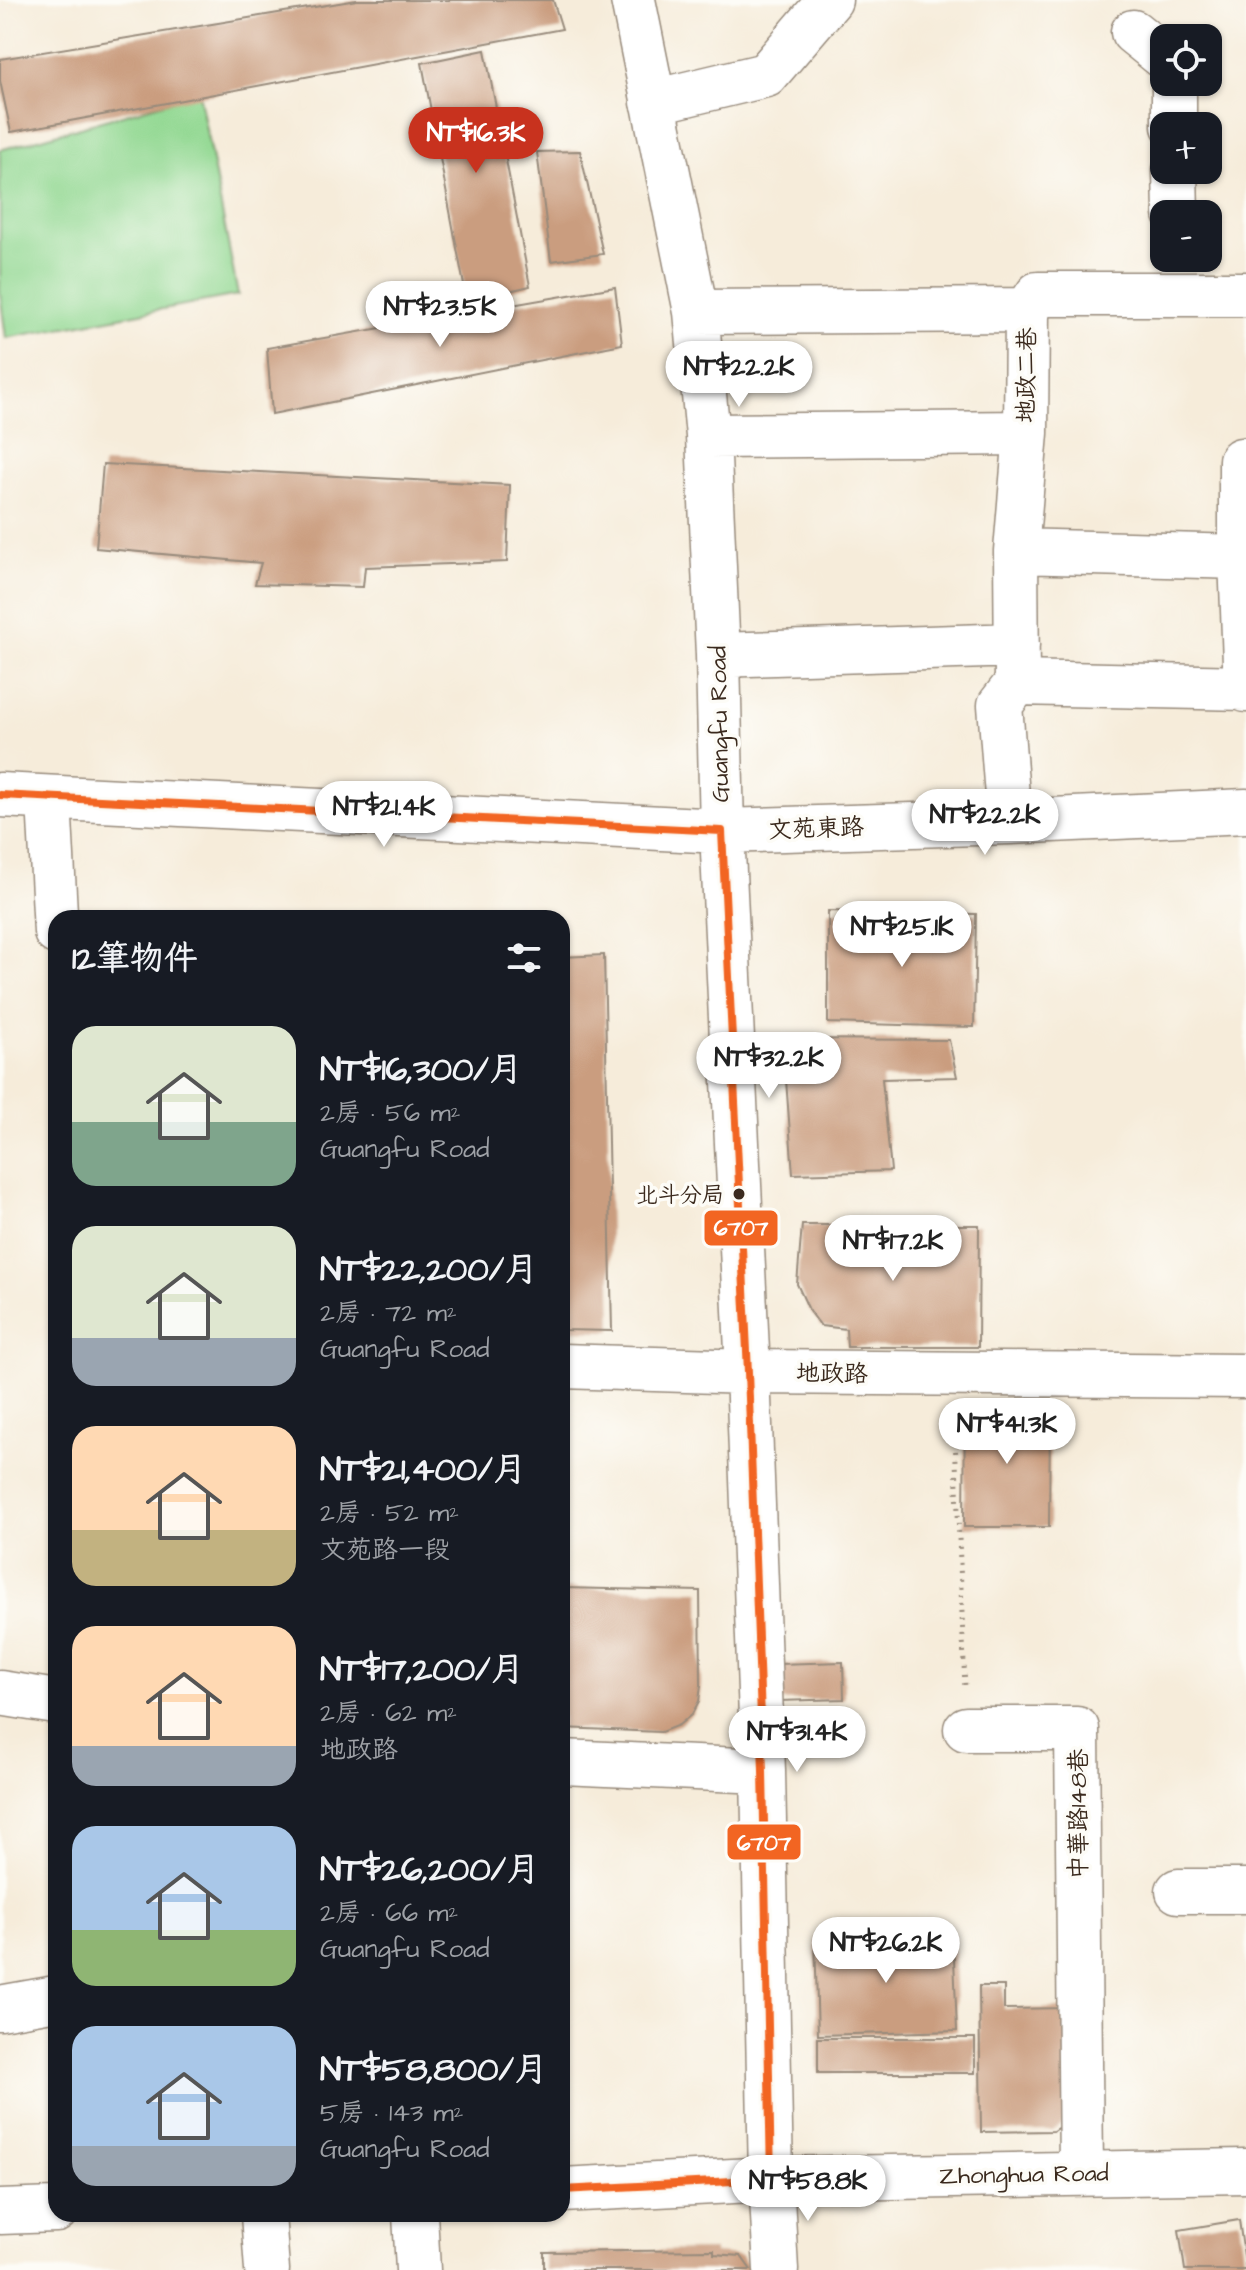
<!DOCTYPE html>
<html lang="zh-TW">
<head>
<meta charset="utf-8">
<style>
	:root { --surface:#171b24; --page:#242831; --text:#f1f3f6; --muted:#9ea1a6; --accent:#c8321e }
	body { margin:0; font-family:"Architects Daughter","LXGW WenKai TC",sans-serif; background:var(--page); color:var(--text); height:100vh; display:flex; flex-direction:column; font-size:30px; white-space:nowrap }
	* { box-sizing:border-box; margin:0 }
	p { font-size:26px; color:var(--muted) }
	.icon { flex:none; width:44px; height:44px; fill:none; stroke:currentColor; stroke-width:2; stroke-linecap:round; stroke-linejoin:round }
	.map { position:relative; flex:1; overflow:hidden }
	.panel { position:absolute; left:48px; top:910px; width:522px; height:1312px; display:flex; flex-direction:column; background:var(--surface); border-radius:24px; box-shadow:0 2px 6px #0004 }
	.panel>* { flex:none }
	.tools { position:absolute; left:1150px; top:24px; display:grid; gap:16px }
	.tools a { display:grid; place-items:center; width:72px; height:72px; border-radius:16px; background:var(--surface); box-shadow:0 2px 6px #0004; font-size:40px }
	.price { position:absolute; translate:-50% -68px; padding:0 18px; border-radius:28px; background:#fff; color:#222; font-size:26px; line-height:52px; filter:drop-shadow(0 2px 4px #0008) }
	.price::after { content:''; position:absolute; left:50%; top:48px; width:24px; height:18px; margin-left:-12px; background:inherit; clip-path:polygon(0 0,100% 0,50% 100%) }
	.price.current { background:var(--accent); color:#fff }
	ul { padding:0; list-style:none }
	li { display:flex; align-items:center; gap:24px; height:200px; padding:0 24px }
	li span { display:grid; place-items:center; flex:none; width:224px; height:160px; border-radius:24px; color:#555 }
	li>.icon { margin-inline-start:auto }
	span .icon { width:96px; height:96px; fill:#fffc; stroke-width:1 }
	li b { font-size:34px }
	h2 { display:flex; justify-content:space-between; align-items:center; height:96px; padding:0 24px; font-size:34px }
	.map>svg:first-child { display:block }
	.green { fill:#92d892; stroke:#668158; stroke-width:2 }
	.building { fill:#ca9d7f }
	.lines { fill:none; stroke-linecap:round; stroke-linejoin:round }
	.minor-casing { stroke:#988b7c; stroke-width:47 }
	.major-casing { stroke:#988b7c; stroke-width:47 }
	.path { stroke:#988b7c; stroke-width:5; stroke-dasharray:2 6; stroke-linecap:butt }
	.minor { stroke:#fff; stroke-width:44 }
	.major { stroke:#fff; stroke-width:44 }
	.bus-1-casing { stroke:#fdfcf7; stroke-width:14 }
	.bus-1 { stroke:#f26522; stroke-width:8 }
	.bus-dot { fill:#3b2a1e; stroke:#fdfcf7; stroke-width:3 }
	.labels { text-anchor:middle; stroke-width:7; stroke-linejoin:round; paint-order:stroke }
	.bus-label { font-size:22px; fill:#3b2a1e; stroke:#fdfcf7; text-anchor:end }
	.street-label { font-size:24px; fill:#3b2a1e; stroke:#fdfcf7 }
	.line-badge { stroke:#fdfcf7; stroke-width:3 }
	.badge-label { font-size:22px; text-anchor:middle; font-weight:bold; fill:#fff }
</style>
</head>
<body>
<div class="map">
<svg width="1246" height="2270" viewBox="0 0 1246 2270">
	<rect width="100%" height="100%" fill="#fdfcf7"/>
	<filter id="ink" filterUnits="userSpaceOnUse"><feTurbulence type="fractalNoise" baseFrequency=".0125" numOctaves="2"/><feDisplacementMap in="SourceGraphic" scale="16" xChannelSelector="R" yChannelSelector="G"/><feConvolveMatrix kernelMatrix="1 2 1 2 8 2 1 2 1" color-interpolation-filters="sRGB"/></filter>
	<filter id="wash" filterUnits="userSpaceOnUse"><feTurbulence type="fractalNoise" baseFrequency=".006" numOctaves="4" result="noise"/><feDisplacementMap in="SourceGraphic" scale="32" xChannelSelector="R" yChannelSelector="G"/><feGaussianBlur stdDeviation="1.8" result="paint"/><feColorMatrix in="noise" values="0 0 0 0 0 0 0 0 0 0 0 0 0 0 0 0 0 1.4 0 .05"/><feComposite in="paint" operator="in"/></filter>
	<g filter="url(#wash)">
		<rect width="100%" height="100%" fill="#f6ecda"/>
		<!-- green -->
		<path class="green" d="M 199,93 L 238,295 L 6,338 L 0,293 L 0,150 Z"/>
		<g id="blocks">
			<!-- building -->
			<path class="building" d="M 357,0 L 553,0 L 562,29 L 11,132 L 0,81 L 0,59 Z
				M 485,50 L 530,286 L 467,301 L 422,63 Z
				M 580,151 L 603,254 L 551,261 L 537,152 Z
				M 615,287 L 622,344 L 272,414 L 267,348 Z
				M 103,464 L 510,485 L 507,562 L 365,567 L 363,587 L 255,584 L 261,563 L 96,548 Z
				M 828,911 L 976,914 L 974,1027 L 828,1023 Z
				M 604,955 L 612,1331 L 562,1330 L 562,957 Z
				M 783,1039 L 949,1040 L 957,1077 L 882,1079 L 891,1171 L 793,1174 Z
				M 802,1225 L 979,1225 L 978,1347 L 847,1347 L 846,1329 L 821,1326 L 809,1310 L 797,1284 Z
				M 965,1406 L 1050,1406 L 1049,1527 L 964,1527 Z
				M 562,1588 L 700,1591 L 701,1685 L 699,1701 L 692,1714 L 679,1725 L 661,1732 L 562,1728 Z
				M 843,1662 L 844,1699 L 779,1701 L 778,1664 Z
				M 953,1934 L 957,2031 L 818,2035 L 815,1938 Z
				M 979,1986 L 1004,1986 L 1004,2009 L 1070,2008 L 1072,2118 L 1053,2131 L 981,2132 Z
				M 818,2038 L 975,2038 L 975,2073 L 818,2073 Z
				M 1239,2220 L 1246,2270 L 1185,2270 L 1179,2230 Z
				M 714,2250 L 714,2254 L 741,2256 L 751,2270 L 544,2270 L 544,2252 Z"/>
		</g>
	</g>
	<g filter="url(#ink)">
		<use href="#blocks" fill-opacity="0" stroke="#988b7c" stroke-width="2"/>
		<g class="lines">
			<!-- minor casing -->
			<g class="minor-casing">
				<path id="minor" d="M 633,0 L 696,312 L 708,436 L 718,655 L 722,831 L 748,1372 L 763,1771 L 771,2179 L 776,2270
					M 1133,32 L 1164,57
					M 1174,82 L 1174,126
					M 653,102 L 766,75 L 830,0
					M 1175,170 L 1176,214
					M 696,312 L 1027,310
					M 708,436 L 1026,433
					M 1246,460 L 1241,460 L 1241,557 L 1246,690
					M 1016,551 L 1241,557
					M 718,655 L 1017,645
					M 1017,683 L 1246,688
					M 0,795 L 722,831 L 1009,822 L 1246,811
					M 49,800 L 56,932
					M 1009,822 L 1000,705 L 1017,683 L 1016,551 L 1026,433 L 1027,310 L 1038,294 L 1246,294
					M 562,1366 L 748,1372 L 1246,1376
					M 0,1693 L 56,1702
					M 966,1729 L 1077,1729 L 1081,2173
					M 562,1762 L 763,1771
					M 1178,1891 L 1246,1891
					M 0,2008 L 56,1998
					M 263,2214 L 267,2270
					M 415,2214 L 418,2270"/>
			</g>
			<!-- major casing -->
			<g class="major-casing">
				<path id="major" d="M 562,2190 L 771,2179 L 1246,2171
					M 0,2212 L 56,2210"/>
			</g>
			<!-- path -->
			<path class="path" d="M 954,1411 L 965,1689"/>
			<!-- minor -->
			<use href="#minor" class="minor"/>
			<!-- major -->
			<use href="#major" class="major"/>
			<!-- bus-1 casing -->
			<g class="bus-1-casing">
				<path id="bus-1" d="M 0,795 L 722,831
					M 722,831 L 748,1372 L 763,1771 L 771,2179
					M 562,2190 L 771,2179"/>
			</g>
			<!-- bus-1 -->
			<use href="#bus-1" class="bus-1"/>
		</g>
	</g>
	<!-- markers -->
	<circle class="bus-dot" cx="739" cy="1194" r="7"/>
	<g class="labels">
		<!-- bus labels -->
		<g class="bus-label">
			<text x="724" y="1202">北斗分局</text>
		</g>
		<!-- street labels -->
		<g class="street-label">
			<text transform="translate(1026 375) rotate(-89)" y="8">地政二巷</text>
			<text transform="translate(719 724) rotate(-91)" y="8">Guangfu Road</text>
			<text transform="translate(816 828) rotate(-2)" y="8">文苑東路</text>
			<text transform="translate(832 1373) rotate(1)" y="8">地政路</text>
			<text transform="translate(1078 1814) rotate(-90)" y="8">中華路148巷</text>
			<text transform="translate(1024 2174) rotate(-1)" y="8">Zhonghua Road</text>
		</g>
	</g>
	<g class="line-badge">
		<rect x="703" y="1209" width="76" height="38" rx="8" fill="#f26522"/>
		<rect x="726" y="1823" width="76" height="38" rx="8" fill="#f26522"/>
	</g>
	<g class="badge-label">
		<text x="741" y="1235">6707</text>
		<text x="764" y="1850">6707</text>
	</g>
</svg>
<div class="tools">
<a><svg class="icon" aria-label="locate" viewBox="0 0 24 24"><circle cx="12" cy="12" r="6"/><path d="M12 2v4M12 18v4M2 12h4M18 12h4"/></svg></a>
<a>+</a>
<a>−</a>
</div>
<b class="price current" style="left:476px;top:175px">NT$16.3K</b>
<b class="price" style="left:440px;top:349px">NT$23.5K</b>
<b class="price" style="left:739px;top:409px">NT$22.2K</b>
<b class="price" style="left:384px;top:849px">NT$21.4K</b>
<b class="price" style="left:985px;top:857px">NT$22.2K</b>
<b class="price" style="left:902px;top:969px">NT$25.1K</b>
<b class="price" style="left:769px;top:1100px">NT$32.2K</b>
<b class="price" style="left:893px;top:1283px">NT$17.2K</b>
<b class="price" style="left:1007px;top:1466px">NT$41.3K</b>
<b class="price" style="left:797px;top:1774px">NT$31.4K</b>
<b class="price" style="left:886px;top:1985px">NT$26.2K</b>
<b class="price" style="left:808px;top:2223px">NT$58.8K</b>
<section class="panel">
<h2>12筆物件<svg class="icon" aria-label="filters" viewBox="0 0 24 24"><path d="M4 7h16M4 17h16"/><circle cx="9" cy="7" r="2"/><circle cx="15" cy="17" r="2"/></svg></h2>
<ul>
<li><span style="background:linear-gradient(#dfe7d0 60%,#7fa58c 0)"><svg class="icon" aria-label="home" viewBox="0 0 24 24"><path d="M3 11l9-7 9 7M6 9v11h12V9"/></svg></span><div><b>NT$16,300/月</b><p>2房 · 56 m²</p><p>Guangfu Road</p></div></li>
<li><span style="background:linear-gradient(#dfe7d0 70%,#9aa5b1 0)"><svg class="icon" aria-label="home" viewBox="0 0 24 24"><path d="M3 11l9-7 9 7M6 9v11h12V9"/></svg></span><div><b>NT$22,200/月</b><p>2房 · 72 m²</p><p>Guangfu Road</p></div></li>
<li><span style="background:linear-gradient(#ffd9b3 65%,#c2b280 0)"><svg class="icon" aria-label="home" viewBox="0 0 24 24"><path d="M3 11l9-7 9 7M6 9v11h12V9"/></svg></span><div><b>NT$21,400/月</b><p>2房 · 52 m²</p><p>文苑路一段</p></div></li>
<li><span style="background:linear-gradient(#ffd9b3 75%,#9aa5b1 0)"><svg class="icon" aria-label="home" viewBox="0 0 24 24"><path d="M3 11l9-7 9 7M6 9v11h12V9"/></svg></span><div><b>NT$17,200/月</b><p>2房 · 62 m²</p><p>地政路</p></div></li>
<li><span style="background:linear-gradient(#a9c7e8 65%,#8fb573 0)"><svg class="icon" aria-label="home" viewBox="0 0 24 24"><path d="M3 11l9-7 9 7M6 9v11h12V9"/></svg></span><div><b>NT$26,200/月</b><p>2房 · 66 m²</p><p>Guangfu Road</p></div></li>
<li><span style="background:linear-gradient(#a9c7e8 75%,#9aa5b1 0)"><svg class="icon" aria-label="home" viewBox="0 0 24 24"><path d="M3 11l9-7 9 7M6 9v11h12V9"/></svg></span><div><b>NT$58,800/月</b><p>5房 · 143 m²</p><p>Guangfu Road</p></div></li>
</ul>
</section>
</div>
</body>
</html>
